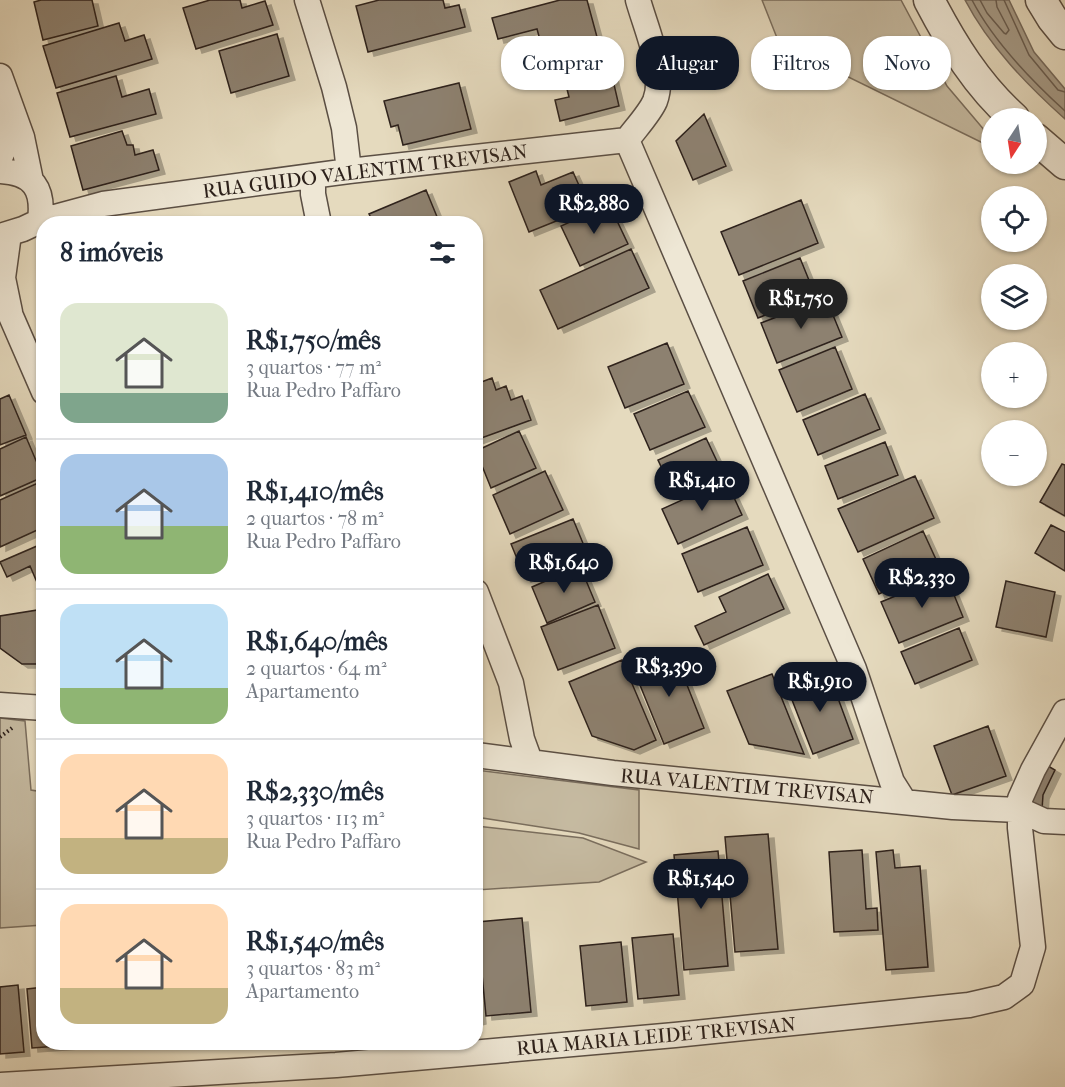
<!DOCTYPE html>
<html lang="pt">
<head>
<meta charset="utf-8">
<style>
	:root { --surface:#fff; --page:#f2f2f3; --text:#1f2937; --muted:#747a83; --line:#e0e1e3; --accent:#111827 }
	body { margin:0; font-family:"IM FELL French Canon",serif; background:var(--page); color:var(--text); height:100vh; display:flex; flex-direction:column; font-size:22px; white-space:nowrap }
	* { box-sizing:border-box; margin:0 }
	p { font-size:20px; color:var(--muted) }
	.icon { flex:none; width:33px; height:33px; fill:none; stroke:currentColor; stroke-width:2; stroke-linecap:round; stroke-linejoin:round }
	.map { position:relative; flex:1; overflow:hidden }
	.side { position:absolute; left:36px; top:216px; width:447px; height:834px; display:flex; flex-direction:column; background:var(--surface); border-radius:24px; box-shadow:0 2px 4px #0004 }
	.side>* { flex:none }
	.banner { position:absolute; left:501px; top:36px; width:474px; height:54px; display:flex; gap:12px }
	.needle { width:39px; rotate:192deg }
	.fabs { position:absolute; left:981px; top:108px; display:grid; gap:12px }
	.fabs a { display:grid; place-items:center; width:66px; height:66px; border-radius:50%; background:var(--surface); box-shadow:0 2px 4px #0004; font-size:30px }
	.price { position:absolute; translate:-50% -51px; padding:0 14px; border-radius:21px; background:var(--accent); color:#fff; font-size:20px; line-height:39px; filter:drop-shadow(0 2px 3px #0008) }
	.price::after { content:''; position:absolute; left:50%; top:36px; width:18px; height:14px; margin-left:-9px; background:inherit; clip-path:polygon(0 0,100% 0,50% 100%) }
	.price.current { background:#222; color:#fff }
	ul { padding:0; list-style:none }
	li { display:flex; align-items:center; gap:18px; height:150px; padding:0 24px }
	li+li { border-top:2px solid var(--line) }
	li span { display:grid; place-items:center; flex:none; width:168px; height:120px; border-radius:18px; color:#555 }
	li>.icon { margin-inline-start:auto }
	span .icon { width:72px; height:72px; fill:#fffc; stroke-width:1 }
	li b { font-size:26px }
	h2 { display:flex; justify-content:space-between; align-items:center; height:72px; padding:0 24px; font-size:26px }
	.pill { padding:0 21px; border-radius:24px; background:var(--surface); box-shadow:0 2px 4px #0004; font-size:21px; line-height:54px }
	.pill.current { background:var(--accent); color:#fff }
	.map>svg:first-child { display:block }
	.green { fill:#c6bba2; stroke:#7a6e5e; stroke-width:1.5 }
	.water { fill:#a69b87; stroke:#766a5c; stroke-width:1.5 }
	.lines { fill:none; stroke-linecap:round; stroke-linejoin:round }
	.shore { stroke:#6a5e51; stroke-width:1.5 }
	.building { fill:#8d8170; stroke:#2d211b; stroke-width:1.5; filter:url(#shadow) }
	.minor-casing { stroke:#5b4f44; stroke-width:27 }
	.tertiary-casing { stroke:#5b4f44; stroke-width:33 }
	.path { stroke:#2d211b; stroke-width:4; stroke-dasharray:1.5 3; stroke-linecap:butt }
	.minor { stroke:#eee7d5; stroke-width:24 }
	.tertiary { stroke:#eee7d5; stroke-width:30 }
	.labels { text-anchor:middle; stroke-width:5; stroke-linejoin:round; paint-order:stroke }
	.street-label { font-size:20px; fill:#2d211b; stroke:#eee7d5 }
</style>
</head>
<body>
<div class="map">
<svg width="1065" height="1087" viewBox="0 0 1065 1087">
	<defs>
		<filter id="shadow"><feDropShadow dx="6" dy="4" stdDeviation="0" flood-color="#0004"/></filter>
	</defs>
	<rect width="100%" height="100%" fill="#e5dabe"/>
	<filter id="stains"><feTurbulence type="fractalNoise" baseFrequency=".00333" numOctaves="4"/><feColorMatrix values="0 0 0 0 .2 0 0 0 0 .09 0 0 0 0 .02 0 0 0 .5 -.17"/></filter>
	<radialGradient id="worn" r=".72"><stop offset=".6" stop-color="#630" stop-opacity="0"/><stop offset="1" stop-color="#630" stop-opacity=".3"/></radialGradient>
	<!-- green -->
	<path class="green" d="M 762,0 L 901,0 L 947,86 L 991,138 L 991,147 L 779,43 Z
		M 0,718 L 25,721 L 31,790 L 43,792 L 43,925 L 0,928 Z
		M 476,770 L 639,790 L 639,849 L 579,833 L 476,817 Z
		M 476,826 L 583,838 L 646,862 L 599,882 L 476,890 Z"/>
	<!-- water -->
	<path class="water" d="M 965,0 L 1009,0 L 1034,52 L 1065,89 L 1065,119 C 1027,85 989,46 965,0 Z"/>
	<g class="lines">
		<!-- shore -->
		<path class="shore" d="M 972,0 C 993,41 1031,80 1065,111
			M 980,0 L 987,13 L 1004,33 L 1006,34 L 1009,30 L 997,7 L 996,0
			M 1004,0 L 1029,55 L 1058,90 L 1065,92"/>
	</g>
	<!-- building -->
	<path class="building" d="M 41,0 L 92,0 L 98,26 L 43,40 L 34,2 Z
		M 210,0 L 240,0 L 242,8 L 265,1 L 273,25 L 196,49 L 183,8 Z
		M 379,0 L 443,0 L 445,8 L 459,5 L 465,27 L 368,52 L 356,6 Z
		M 560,0 L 587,0 L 597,37 L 543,51 L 537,29 L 498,39 L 492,18 Z
		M 119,23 L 125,41 L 144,35 L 152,59 L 56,88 L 43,46 Z
		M 277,34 L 289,76 L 231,93 L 219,51 Z
		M 606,50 L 619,106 L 560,121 L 555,100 L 569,97 L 560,61 Z
		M 116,76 L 122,97 L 149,89 L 156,114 L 70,137 L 57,93 Z
		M 459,83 L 471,129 L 403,145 L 398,125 L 391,127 L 384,101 Z
		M 704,114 L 726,166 L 693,180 L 676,141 Z
		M 122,131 L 127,145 L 133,145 L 135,155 L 153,150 L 159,170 L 83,190 L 71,146 Z
		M 536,171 L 541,185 L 573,172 L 582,192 L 599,185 L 606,201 L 529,232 L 509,182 Z
		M 426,190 L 440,224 L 374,224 L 369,214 Z
		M 801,200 L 818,243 L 739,275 L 721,232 Z
		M 609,204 L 628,244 L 580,266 L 561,226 Z
		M 631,249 L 649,288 L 558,329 L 540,290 Z
		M 800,258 L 815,295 L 758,318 L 743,281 Z
		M 826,298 L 842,337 L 777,363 L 761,323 Z
		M 667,343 L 684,384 L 625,408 L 608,367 Z
		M 835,347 L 852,389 L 797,412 L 779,370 Z
		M 492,378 L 496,390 L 506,386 L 511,400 L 522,396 L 531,420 L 476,440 L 476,384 Z
		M 688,391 L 705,427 L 650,450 L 634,414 Z
		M 865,394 L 880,429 L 818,455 L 803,420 Z
		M 9,395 L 26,435 L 0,445 L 0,399 Z
		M 519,431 L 536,468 L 491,488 L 476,451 Z
		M 26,437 L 43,477 L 0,496 L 0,449 Z
		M 706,438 L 722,472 L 674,494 L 658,460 Z
		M 885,442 L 898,475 L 838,499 L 825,466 Z
		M 1062,464 L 1065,465 L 1065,516 L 1040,502 Z
		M 545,471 L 563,510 L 510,534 L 493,495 Z
		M 915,476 L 934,518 L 858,552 L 838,509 Z
		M 726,480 L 742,515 L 678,544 L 662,509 Z
		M 38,483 L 44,496 L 44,527 L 0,547 L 0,500 Z
		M 573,519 L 587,553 L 525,578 L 511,544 Z
		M 1051,525 L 1065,532 L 1065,571 L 1035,553 Z
		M 747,527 L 763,565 L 698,592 L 682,554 Z
		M 923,531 L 939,566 L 879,594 L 863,559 Z
		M 44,543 L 44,585 L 39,587 L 30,566 L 7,577 L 0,562 Z
		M 580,566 L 595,602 L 547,623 L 532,587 Z
		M 768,574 L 784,609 L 704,645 L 695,626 L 726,612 L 719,597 Z
		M 946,575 L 963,617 L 899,643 L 881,602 Z
		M 1006,581 L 1055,592 L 1046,637 L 996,627 Z
		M 598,605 L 615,648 L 558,670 L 541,627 Z
		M 44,609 L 44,664 L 22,664 L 0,648 L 0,616 Z
		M 959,628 L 972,660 L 915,684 L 901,652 Z
		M 674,652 L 704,728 L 664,744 L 633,668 Z
		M 622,660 L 656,740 L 634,750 L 592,736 L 569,682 Z
		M 828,671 L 853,739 L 813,754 L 787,687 Z
		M 772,674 L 804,754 L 749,744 L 727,691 Z
		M 988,726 L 1006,776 L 952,795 L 934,746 Z
		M 1048,766 L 1055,770 L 1043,795 L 1042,810 L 1031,802 Z
		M 768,834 L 778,949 L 735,952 L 725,837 Z
		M 862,850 L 866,909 L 877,908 L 878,930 L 834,932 L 829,852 Z
		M 893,850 L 895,868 L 920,866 L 928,967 L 886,970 L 876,852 Z
		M 718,851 L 728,966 L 684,970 L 674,855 Z
		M 522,918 L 531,1012 L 486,1016 L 477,922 Z
		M 673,934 L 679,995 L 638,999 L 632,938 Z
		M 621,942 L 627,1002 L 586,1006 L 580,946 Z
		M 476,974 L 480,1020 L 476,1021 Z
		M 18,985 L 24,1052 L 0,1054 L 0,987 Z
		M 44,987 L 44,1042 L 73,1042 L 73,1045 L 32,1048 L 27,989 Z"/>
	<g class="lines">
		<!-- minor casing -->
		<g class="minor-casing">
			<path id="minor" d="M 307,0 L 334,87 L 344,128 L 349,171
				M 0,76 L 22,137 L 31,181
				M 627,140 L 854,669 L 892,782 L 904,801
				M 627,140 C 635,129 650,113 655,101 C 666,72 646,29 638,0
				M 0,158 L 8,139 L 5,110
				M 0,171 C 34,173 44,189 40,221 L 23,229 L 0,236
				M 313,176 L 313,194 L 319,224
				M 40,221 L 103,204 L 349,171 L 627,140
				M 9,234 L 3,278 L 10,312
				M 0,297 L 10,314 L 44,392
				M 476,592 L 511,683 L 522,739 L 530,761
				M 0,705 L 44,708
				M 476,755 L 613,773 L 953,807 L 1020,810 L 1044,821 L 1065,822
				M 0,1085 L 336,1065 L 675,1035 L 969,1005 L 1004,997 L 1022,984 L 1033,947 L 1020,828 L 1020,799 L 1033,770 L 1065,712"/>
		</g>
		<!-- tertiary casing -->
		<g class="tertiary-casing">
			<path id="tertiary" d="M 929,0 C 952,44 977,85 1014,118
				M 1041,0 L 1052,18 L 1065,34
				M 1036,139 L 1065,164"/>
		</g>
		<!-- path -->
		<path class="path" d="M 0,737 L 12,728"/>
		<!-- minor -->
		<use href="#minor" class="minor"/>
		<!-- tertiary -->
		<use href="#tertiary" class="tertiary"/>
	</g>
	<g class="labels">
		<!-- street labels -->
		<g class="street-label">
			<text transform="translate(365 171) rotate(-7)" y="7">RUA GUIDO VALENTIM TREVISAN</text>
			<text transform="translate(747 786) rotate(5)" y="7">RUA VALENTIM TREVISAN</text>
			<text transform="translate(656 1036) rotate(-5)" y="7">RUA MARIA LEIDE TREVISAN</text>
		</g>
	</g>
	<rect width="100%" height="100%" filter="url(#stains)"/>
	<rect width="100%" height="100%" fill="url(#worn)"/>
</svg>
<div class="fabs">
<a><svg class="needle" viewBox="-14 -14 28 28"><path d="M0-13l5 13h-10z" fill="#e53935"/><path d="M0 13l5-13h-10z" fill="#747a83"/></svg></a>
<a><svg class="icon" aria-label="locate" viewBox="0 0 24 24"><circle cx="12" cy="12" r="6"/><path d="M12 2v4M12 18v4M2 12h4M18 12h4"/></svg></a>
<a><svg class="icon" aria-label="layers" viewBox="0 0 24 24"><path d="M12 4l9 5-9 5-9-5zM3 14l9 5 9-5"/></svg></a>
<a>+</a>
<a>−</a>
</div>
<b class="price" style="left:594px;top:235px">R$2,880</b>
<b class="price current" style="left:801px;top:330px">R$1,750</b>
<b class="price" style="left:702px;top:512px">R$1,410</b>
<b class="price" style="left:564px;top:594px">R$1,640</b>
<b class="price" style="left:922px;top:609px">R$2,330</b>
<b class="price" style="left:669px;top:698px">R$3,390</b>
<b class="price" style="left:820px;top:713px">R$1,910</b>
<b class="price" style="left:701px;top:910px">R$1,540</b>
<div class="banner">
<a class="pill">Comprar</a>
<a class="pill current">Alugar</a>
<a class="pill">Filtros</a>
<a class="pill">Novo</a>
</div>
<section class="side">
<h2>8 imóveis<svg class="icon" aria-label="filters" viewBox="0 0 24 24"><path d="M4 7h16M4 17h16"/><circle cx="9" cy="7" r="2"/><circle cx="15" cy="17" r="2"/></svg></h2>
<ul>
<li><span style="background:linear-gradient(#dfe7d0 75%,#7fa58c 0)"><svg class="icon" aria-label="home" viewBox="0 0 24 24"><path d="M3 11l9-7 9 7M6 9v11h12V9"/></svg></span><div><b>R$1,750/mês</b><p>3 quartos · 77 m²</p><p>Rua Pedro Paffaro</p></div></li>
<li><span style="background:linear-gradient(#a9c7e8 60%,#8fb573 0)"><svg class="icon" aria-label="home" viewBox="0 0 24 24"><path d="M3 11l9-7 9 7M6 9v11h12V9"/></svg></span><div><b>R$1,410/mês</b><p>2 quartos · 78 m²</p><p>Rua Pedro Paffaro</p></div></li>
<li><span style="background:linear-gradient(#bfe0f5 70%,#8fb573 0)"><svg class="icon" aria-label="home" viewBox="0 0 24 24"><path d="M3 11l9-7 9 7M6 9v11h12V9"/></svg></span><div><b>R$1,640/mês</b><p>2 quartos · 64 m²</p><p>Apartamento</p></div></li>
<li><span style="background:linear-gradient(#ffd9b3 70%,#c2b280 0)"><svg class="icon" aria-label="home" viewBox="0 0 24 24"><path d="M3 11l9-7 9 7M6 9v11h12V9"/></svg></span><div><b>R$2,330/mês</b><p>3 quartos · 113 m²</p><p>Rua Pedro Paffaro</p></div></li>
<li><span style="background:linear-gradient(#ffd9b3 70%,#c2b280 0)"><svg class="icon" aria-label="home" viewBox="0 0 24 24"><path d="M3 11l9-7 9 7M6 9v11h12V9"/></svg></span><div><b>R$1,540/mês</b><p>3 quartos · 83 m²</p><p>Apartamento</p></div></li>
</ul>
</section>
</div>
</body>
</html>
